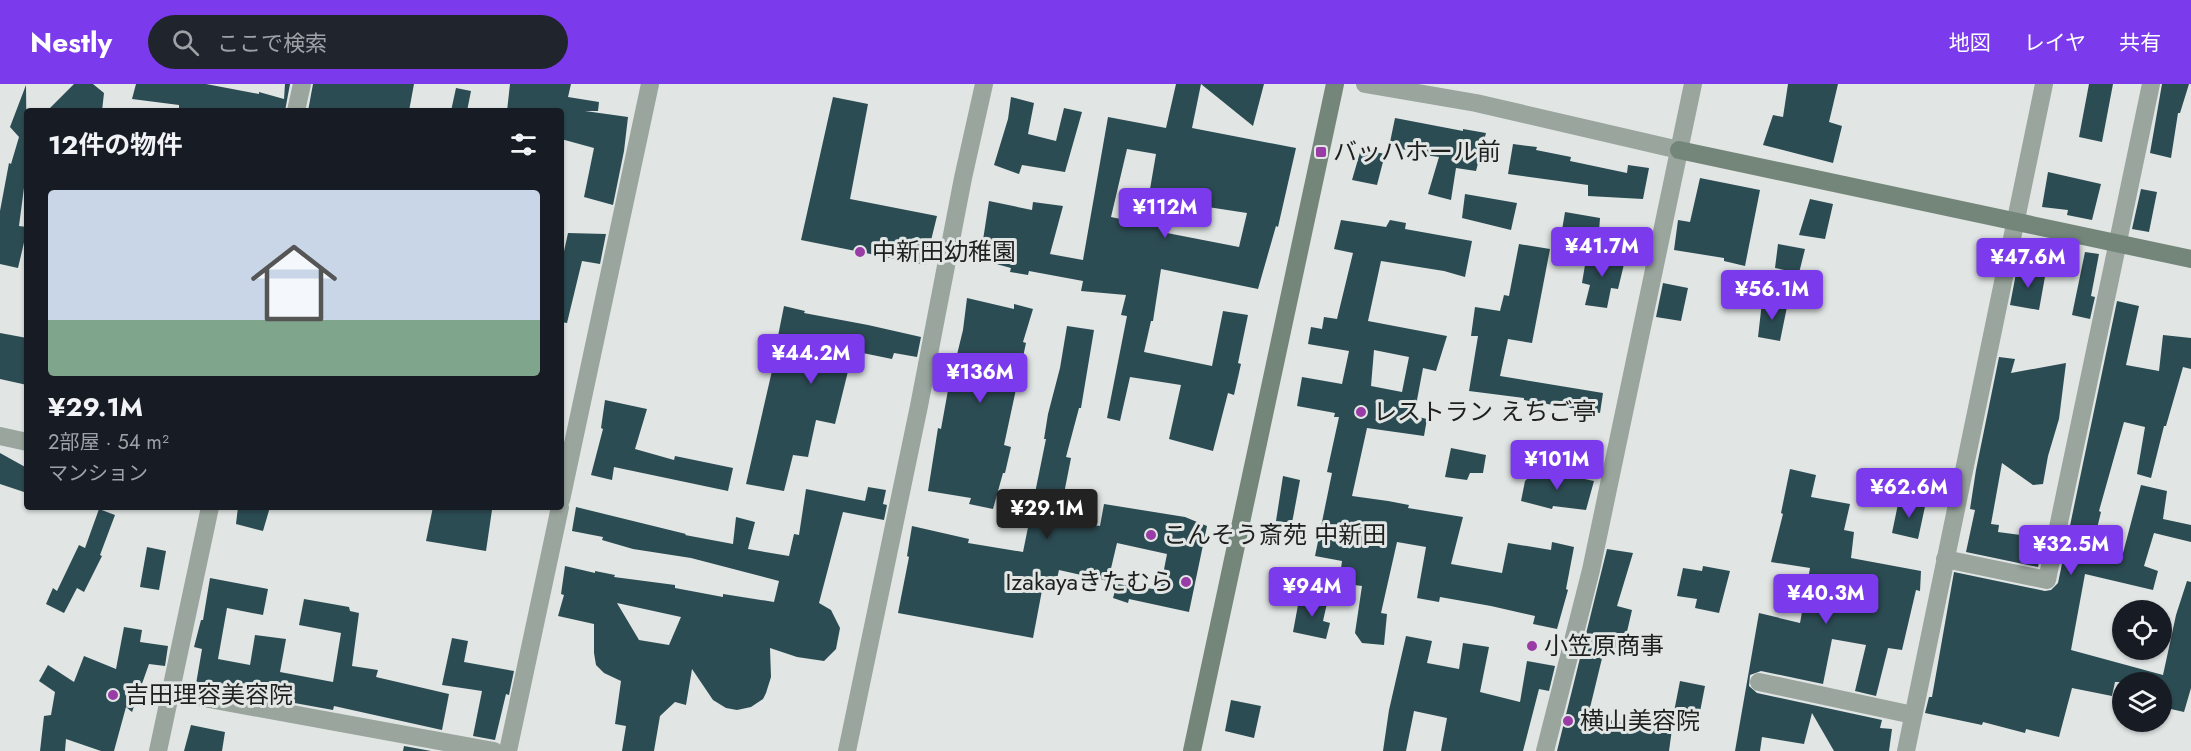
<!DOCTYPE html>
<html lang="ja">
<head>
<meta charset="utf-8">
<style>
	:root { --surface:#171b24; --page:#20242c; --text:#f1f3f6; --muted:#9ea1a6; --line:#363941; --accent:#7c3aed }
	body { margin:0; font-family:Jost,"Noto Sans JP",sans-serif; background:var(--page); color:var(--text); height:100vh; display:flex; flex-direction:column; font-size:22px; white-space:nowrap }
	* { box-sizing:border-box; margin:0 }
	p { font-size:20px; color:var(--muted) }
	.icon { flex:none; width:33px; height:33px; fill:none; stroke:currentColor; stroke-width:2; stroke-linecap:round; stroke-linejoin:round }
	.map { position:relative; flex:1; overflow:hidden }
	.drawer { position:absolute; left:24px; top:24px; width:540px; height:402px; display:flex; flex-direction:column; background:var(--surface); border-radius:6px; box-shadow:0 2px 4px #0004 }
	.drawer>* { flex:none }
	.controls { position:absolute; left:2112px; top:516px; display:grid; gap:12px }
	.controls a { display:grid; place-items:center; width:60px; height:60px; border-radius:50%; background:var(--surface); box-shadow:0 2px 4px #0004; font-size:30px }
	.price { position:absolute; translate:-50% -51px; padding:0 14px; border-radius:6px; background:var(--accent); color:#fff; font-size:20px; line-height:39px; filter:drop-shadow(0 2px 3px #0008) }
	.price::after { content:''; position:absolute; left:50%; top:36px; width:18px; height:14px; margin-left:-9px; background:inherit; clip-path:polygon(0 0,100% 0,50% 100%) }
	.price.active { background:#222; color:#fff }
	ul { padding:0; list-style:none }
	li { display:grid; align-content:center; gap:12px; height:318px; padding:0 24px }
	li+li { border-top:2px solid var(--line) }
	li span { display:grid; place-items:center; height:186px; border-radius:6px; color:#555 }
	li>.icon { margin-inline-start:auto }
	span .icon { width:108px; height:108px; fill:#fffc; stroke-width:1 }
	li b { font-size:26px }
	h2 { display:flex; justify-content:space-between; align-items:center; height:72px; padding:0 24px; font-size:26px }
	header { display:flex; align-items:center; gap:36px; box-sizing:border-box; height:84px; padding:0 30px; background:var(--accent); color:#fff }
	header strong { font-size:28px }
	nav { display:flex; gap:33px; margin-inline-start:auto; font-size:21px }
	.search { width:420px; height:54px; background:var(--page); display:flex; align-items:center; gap:15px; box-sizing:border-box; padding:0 21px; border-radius:33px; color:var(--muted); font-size:22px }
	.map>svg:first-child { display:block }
	.building { fill:#2c4c53; fill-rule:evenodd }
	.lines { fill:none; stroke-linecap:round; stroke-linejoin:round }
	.street { stroke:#99a59d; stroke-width:18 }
	.secondary { stroke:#74867a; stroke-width:18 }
	.poi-dot { fill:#9a3ca5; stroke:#e1e6e5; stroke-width:2 }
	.labels { text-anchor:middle; stroke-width:6; stroke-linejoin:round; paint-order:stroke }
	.poi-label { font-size:24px; fill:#1e201f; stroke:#e1e6e5; text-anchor:start }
</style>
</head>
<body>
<header>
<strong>Nestly</strong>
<div class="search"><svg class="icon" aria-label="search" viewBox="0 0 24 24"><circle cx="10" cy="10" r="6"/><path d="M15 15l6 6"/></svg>ここで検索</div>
<nav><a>地図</a><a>レイヤ</a><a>共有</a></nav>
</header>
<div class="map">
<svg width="2191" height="667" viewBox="0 0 2191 667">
	<rect width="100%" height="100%" fill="#e1e6e5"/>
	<!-- building -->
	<path class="building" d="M 74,0 L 93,0 L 104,9 L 102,27 L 47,27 Z
		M 136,0 L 206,0 L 259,10 L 259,8 L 284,15 L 285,0 L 290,0 L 285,27 L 179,27 L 179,21 L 132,15 Z
		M 313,0 L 414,0 L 409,27 L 308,27 Z
		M 510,0 L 571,0 L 568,13 L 599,18 L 598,27 L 585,27 L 628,33 L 624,67 L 613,121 L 584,113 L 594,64 L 561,55 L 561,27 L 507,27 Z
		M 1176,0 L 1264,0 L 1253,42 L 1201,0 L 1192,44 L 1296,64 L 1278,143 L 1276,142 L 1258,205 L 1161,185 L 1153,237 L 1151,237 L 1144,268 L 1212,282 L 1223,227 L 1248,231 L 1238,279 L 1241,280 L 1234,311 L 1228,309 L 1213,367 L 1169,355 L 1181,301 L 1130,293 L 1120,337 L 1107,334 L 1127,232 L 1121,231 L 1126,211 L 1081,207 L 1083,197 L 1029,187 L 1028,191 L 1010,188 L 1011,184 L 974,174 L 977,154 L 983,156 L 989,117 L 1032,126 L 1033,118 L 1063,122 L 1050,170 L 1083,176 L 1108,33 L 1166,44 ZM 1127,65 L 1156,70 L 1144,140 L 1111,133 ZM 1175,118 L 1247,129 L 1239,163 L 1167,149 L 1172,120 Z
		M 1788,0 L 1838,0 L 1829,38 L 1842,42 L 1833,79 L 1763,61 L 1773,31 L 1783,33 Z
		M 2089,0 L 2113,0 L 2102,58 L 2079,53 Z
		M 2162,0 L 2189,0 L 2180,29 L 2178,29 L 2171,74 L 2150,69 Z
		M 26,1 L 27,96 L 25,96 L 19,142 L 27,143 L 27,146 L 18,184 L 0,180 L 0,127 L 9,79 L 11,80 L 19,53 L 10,43 Z
		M 456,4 L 471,7 L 467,27 L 451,27 Z
		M 833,13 L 868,20 L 850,115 L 937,132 L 925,181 L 801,156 Z
		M 1011,13 L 1034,19 L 1028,50 L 1056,57 L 1064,24 L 1082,28 L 1065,88 L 1022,81 L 1019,90 L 994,81 L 1008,35 Z
		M 1395,34 L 1463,47 L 1463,45 L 1486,49 L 1476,87 L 1456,84 L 1451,116 L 1428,110 L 1439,73 L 1424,71 L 1425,69 L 1389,63 Z
		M 1513,60 L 1537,63 L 1536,66 L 1571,73 L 1570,77 L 1627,89 L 1628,81 L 1649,84 L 1643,115 L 1588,112 L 1588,101 L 1508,90 Z
		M 1361,65 L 1385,70 L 1377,101 L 1352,96 Z
		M 2048,88 L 2101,100 L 2092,136 L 2067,131 L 2068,126 L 2042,123 Z
		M 1700,94 L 1760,106 L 1745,182 L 1724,177 L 1724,174 L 1674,166 L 1678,136 L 1690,138 Z
		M 2141,105 L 2157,108 L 2149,148 L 2132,145 Z
		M 1465,110 L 1517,119 L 1511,146 L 1462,134 Z
		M 1810,115 L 1833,120 L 1825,155 L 1799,151 Z
		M 1565,128 L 1600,134 L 1598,163 L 1560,158 Z
		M 1341,136 L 1386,143 L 1390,136 L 1406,139 L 1405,145 L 1472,157 L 1465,193 L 1444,187 L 1381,177 L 1368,237 L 1447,252 L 1436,287 L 1423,284 L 1414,332 L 1427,335 L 1424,352 L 1367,344 L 1352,412 L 1388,417 L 1409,421 L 1408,424 L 1463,433 L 1451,480 L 1502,489 L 1508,459 L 1551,466 L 1552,458 L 1574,463 L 1566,505 L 1568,506 L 1557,545 L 1533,540 L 1535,532 L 1491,522 L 1440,513 L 1439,518 L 1417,514 L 1426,463 L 1397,458 L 1381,529 L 1387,530 L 1384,561 L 1362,559 L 1355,549 L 1362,502 L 1339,499 L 1342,477 L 1315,472 L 1332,389 L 1327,388 L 1339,333 L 1334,333 L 1335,329 L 1297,322 L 1302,293 L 1342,300 L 1349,267 L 1308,260 L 1311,243 L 1322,245 L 1324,233 L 1337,235 L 1353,169 L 1334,165 ZM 1374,266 L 1409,273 L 1402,308 L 1371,302 Z
		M 568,149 L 606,150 L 600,180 L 582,177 L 567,239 L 561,238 L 561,181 Z
		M 1519,160 L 1550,165 L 1532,259 L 1508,255 L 1500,292 L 1603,309 L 1600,329 L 1524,316 L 1524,314 L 1469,307 L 1478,252 L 1471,252 L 1475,223 L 1500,227 L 1504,211 L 1509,212 Z
		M 1778,160 L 1805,165 L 1799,189 L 1775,184 Z
		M 2085,168 L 2099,170 L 2091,212 L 2095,213 L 2090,235 L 2072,231 Z
		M 1587,169 L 1625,176 L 1618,205 L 1611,204 L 1607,224 L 1585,221 L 1590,201 L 1582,199 Z
		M 2017,184 L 2046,187 L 2039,226 L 2010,221 Z
		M 1663,199 L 1688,204 L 1681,237 L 1656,233 Z
		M 967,214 L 1014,225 L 1014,220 L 1033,225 L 1023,258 L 1026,259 L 1004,361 L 1011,363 L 1005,389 L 1003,389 L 993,425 L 969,420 L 971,414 L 928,407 L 938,344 L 941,345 L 950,295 L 951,295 L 963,246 Z
		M 2117,217 L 2139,222 L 2126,281 L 2159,287 L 2163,251 L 2191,254 L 2191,285 L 2183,283 L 2166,342 L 2164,342 L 2151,394 L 2137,390 L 2145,343 L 2124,338 L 2099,427 L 2101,428 L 2092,465 L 2123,469 L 2141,401 L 2167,407 L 2163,435 L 2191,441 L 2191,458 L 2154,449 L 2144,482 L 2158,487 L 2153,506 L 2085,490 L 2071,566 L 2163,591 L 2176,531 L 2187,497 L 2191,498 L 2191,604 L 2184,628 L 2162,623 L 2162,598 L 2115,598 L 2112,612 L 2072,604 L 2059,653 L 2026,645 L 2025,649 L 1983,638 L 1982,641 L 1925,629 L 1929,613 L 1932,613 L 1954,488 L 2045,507 L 2051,506 L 2058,499 Z
		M 1762,218 L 1787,223 L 1780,257 L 1758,253 Z
		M 784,222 L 805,227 L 804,229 L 868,241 L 921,253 L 917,273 L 894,269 L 892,275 L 853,267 L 835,340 L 816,336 L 808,373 L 793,371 L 784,407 L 746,400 L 780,252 L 778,252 Z
		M 1067,242 L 1094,246 L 1081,324 L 1079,324 L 1066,373 L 1071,374 L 1059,435 L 1100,442 L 1104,420 L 1185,433 L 1207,442 L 1189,528 L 1129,515 L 1128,519 L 1113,514 L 1117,500 L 1160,506 L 1167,470 L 1117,459 L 1108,497 L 1059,486 L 1055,503 L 1043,501 L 1033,554 L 898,529 L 909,473 L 907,472 L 912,442 L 969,455 L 968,459 L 1023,468 L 1046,355 L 1044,355 L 1048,330 L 1060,284 Z
		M 0,249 L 27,254 L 27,301 L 0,295 Z
		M 1999,273 L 2015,275 L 2011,289 L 2066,279 L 2059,335 L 2048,372 L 2043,400 L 2033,401 L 2002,379 L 1991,440 L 1999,441 L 1998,448 L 2044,454 L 2038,483 L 1966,468 L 1975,426 L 1970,425 L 1976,386 Z
		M 605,316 L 647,325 L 635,365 L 674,376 L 675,372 L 733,384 L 728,407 L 614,383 L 612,396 L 591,391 L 603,345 L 601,344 Z
		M 1451,364 L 1486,371 L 1483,389 L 1470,389 L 1467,396 L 1445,393 Z
		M 0,369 L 27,384 L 27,409 L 0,400 Z
		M 1537,385 L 1594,397 L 1586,426 L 1553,422 L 1552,425 L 1521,417 L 1525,397 Z
		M 1790,385 L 1816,391 L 1811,413 L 1850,420 L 1844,446 L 1854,448 L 1851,474 L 1921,487 L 1920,507 L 1916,506 L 1902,566 L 1888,564 L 1876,612 L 1855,607 L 1866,561 L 1832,555 L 1823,600 L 1761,587 L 1750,591 L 1749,602 L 1757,609 L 1882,636 L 1880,644 L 1892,645 L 1889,667 L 1834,667 L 1812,629 L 1804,660 L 1762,653 L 1760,667 L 1735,667 L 1759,529 L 1800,539 L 1810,484 L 1771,478 L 1783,430 L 1781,429 Z
		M 1283,392 L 1300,396 L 1292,439 L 1276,437 Z
		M 868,403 L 886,406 L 883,420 L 887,421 L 884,436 L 843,428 L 819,519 L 831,526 L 840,544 L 836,565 L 824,577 L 797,573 L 770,564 L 771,593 L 766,609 L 763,615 L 751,623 L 737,626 L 726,624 L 713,616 L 692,585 L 686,621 L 675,618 L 660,632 L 654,667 L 622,667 L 626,642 L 615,640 L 621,597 L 604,589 L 596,581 L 594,569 L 594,540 L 558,532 L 564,511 L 561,510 L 565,482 L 595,489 L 595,487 L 615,491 L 614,493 L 675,501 L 675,504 L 723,513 L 723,510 L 774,518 L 779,497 L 691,474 L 633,465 L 602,456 L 603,453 L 572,447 L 576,423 L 686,450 L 685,451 L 733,460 L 736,433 L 755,438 L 748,465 L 789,472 L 794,450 L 799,451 L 806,405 L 865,417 ZM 617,519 L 681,533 L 669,561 L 639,556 Z
		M 1913,416 L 1926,418 L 1918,455 L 1892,449 L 1898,420 L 1908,422 Z
		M 238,423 L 270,423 L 263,447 L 236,440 Z
		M 433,423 L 480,423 L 492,426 L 486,467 L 426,457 Z
		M 99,425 L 115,431 L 100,471 L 102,472 L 84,508 L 77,504 L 64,529 L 46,520 L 53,504 L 57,507 L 79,461 L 85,464 Z
		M 147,463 L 166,467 L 159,506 L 140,503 Z
		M 1607,465 L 1633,469 L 1617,522 L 1632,526 L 1623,565 L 1605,562 L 1588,632 L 1653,644 L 1653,641 L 1672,645 L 1669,667 L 1557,667 Z
		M 1703,482 L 1730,487 L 1719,529 L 1695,524 L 1697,515 L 1677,512 L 1683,484 L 1702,487 Z
		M 210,494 L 268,505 L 263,531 L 227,524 L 218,575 L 250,581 L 255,551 L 286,555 L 280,588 L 333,598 L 341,549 L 299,541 L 304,515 L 349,523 L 350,527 L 359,529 L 352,582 L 378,586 L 376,593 L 449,610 L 442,646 L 334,622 L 333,626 L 278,616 L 244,607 L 244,610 L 196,600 L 202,565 L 194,563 L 201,536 L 203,536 Z
		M 1306,512 L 1328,515 L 1323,537 L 1330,539 L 1326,555 L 1293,548 L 1298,521 L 1304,522 Z
		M 124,543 L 142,546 L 140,558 L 168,562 L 165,582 L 149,580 L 132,628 L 126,623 L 114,667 L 101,667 L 66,655 L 65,667 L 40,667 L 44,632 L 51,631 L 55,608 L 39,597 L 48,581 L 74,598 L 84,572 L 116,585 Z
		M 1406,552 L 1432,557 L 1427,579 L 1459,585 L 1463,559 L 1489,563 L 1480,608 L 1520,618 L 1527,577 L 1555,582 L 1549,607 L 1539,605 L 1523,667 L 1441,667 L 1447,634 L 1414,627 L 1406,667 L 1383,667 L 1389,626 Z
		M 452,554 L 468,557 L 464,578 L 514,587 L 509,611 L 506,610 L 495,656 L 473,652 L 482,607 L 442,601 Z
		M 1680,597 L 1705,602 L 1698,638 L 1673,633 Z
		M 1231,616 L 1261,622 L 1254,654 L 1225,647 Z
		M 191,641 L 225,648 L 222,667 L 184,667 Z
		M 404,662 L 431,667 L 403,667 Z"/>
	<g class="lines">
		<!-- street -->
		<path class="street" d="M 1365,0 L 1476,19 L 1679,66
			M 296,27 L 302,0
			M 0,352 L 27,358
			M 561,416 L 650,0
			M 1945,475 L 2047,496 L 2151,0
			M 1759,598 L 1913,631
			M 171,608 L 494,667
			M 158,667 L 210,423
			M 508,667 L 560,423
			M 847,667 L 919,322 L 963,94 L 984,0
			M 1545,667 L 1591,486 L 1693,0
			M 1906,667 L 2044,0"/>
		<!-- secondary -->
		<path class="secondary" d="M 1679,66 L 2191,175
			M 1192,667 L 1335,0"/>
	</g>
	<!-- markers -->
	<g class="poi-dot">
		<rect x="1315" y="62" width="12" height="12" rx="3"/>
		<circle cx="860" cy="168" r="6"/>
		<circle cx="1361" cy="328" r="6"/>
		<circle cx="1151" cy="451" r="6"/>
		<circle cx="1186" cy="498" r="6"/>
		<circle cx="1532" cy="562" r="6"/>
		<circle cx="113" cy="611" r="6"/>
		<circle cx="1568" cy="637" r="6"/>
	</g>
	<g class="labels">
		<!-- poi labels -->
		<g class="poi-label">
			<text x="1333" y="76">バッハホール前</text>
			<text x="872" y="176">中新田幼稚園</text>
			<text x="1373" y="336">レストラン えちご亭</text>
			<text x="1163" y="459">こんそう斎苑 中新田</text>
			<text x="1174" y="506" text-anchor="end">Izakayaきたむら</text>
			<text x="1544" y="570">小笠原商事</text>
			<text x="125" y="619">吉田理容美容院</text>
			<text x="1580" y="645">横山美容院</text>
		</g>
	</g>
</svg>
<div class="controls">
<a><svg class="icon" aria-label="locate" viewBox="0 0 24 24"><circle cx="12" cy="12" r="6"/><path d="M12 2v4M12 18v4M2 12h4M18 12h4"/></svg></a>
<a><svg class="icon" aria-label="layers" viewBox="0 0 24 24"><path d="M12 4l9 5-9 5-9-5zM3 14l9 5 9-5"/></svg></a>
</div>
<b class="price" style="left:1165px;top:155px">¥112M</b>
<b class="price" style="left:1602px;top:194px">¥41.7M</b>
<b class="price" style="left:2028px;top:205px">¥47.6M</b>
<b class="price" style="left:1772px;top:237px">¥56.1M</b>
<b class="price" style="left:811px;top:301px">¥44.2M</b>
<b class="price" style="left:980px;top:320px">¥136M</b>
<b class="price" style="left:1557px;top:407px">¥101M</b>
<b class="price" style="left:1909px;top:435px">¥62.6M</b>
<b class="price active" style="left:1047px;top:456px">¥29.1M</b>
<b class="price" style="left:2071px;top:492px">¥32.5M</b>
<b class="price" style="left:1312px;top:534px">¥94M</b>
<b class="price" style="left:1826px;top:541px">¥40.3M</b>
<section class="drawer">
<h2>12件の物件<svg class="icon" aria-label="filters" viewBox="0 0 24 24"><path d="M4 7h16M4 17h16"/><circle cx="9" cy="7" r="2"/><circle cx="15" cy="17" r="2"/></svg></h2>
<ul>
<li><span style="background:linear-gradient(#c9d6e8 70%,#7fa58c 0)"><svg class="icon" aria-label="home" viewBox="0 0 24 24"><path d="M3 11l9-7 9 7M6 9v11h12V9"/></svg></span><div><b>¥29.1M</b><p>2部屋 · 54 m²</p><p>マンション</p></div></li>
</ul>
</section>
</div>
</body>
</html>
